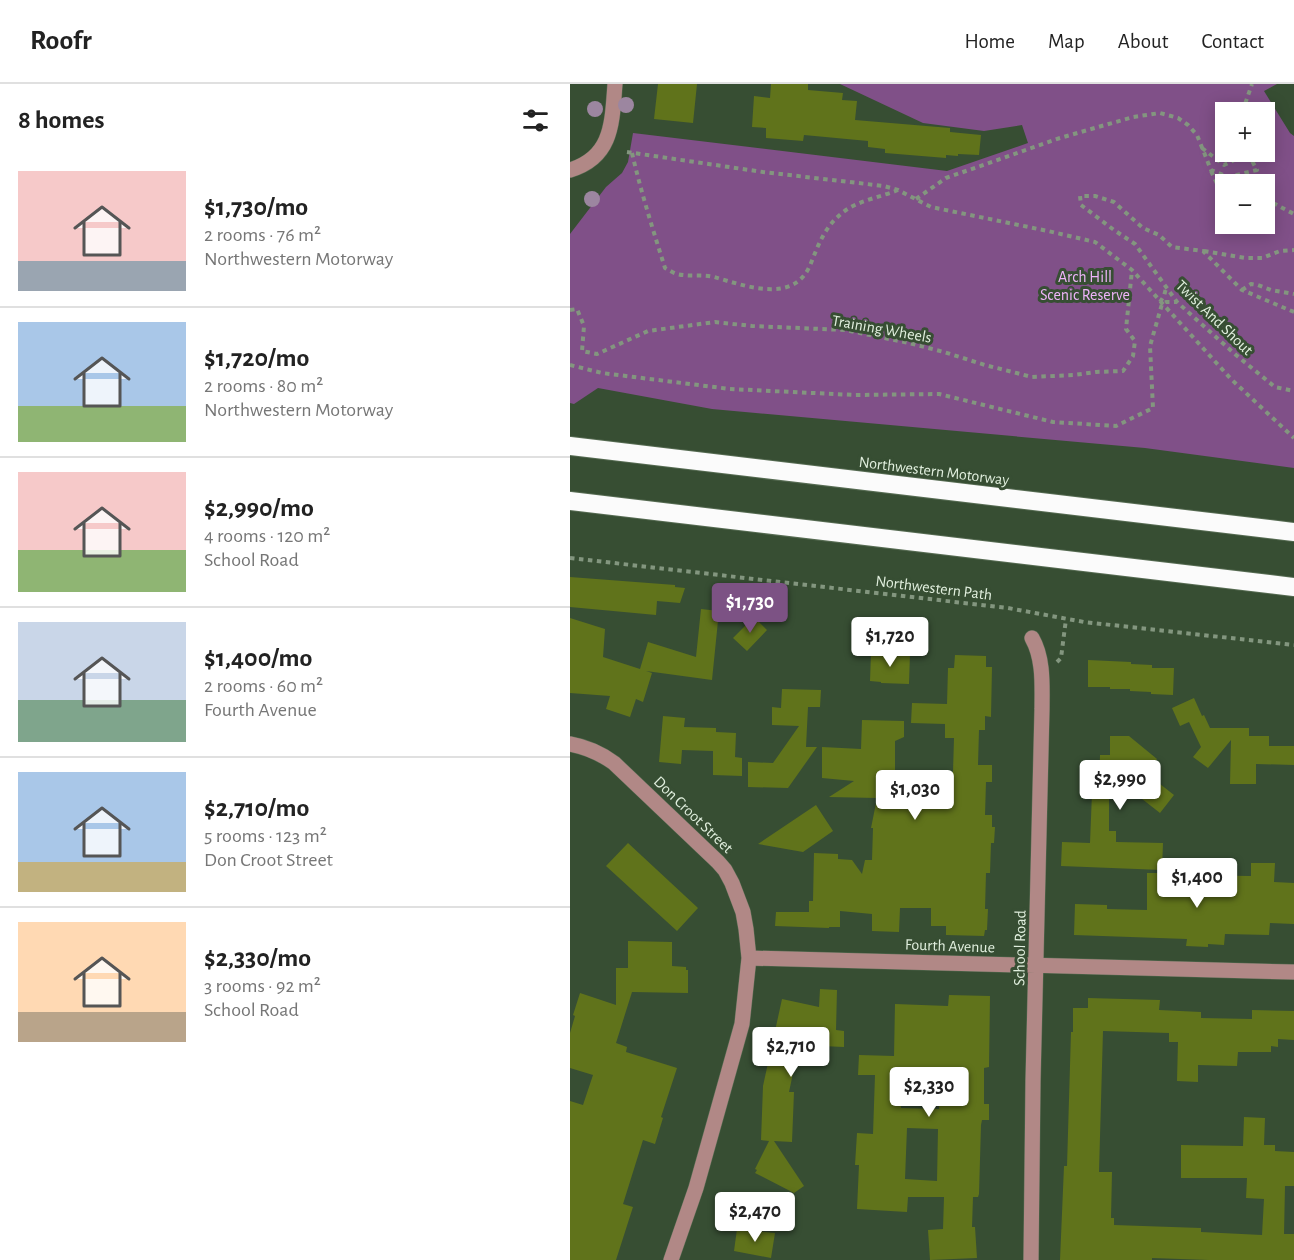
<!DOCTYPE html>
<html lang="en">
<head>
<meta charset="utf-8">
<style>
	:root { --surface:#fff; --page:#f2f2f2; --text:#222; --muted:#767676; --line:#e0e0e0; --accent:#7c5284 }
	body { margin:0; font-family:"Alegreya Sans",sans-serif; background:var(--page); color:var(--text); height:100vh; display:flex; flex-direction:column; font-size:22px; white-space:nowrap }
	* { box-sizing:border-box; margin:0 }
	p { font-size:20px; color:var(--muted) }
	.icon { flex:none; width:33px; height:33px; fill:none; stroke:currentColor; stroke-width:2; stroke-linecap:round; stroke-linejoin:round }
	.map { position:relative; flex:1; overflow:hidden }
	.drawer { display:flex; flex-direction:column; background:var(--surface); width:570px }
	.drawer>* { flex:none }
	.buttons { position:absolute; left:645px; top:18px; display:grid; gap:12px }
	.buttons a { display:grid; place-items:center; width:60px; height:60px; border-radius:0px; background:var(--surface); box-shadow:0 3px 15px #0003; font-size:30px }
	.price { position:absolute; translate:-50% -51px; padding:0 14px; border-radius:6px; background:#fff; color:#222; font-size:20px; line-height:39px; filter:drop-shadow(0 2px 3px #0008) }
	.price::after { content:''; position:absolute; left:50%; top:36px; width:18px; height:14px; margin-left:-9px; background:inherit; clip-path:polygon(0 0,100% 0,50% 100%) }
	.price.active { background:var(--accent); color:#fff }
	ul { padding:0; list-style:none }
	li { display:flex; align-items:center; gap:18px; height:150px; padding:0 18px }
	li+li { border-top:2px solid var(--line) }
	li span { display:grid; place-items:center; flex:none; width:168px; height:120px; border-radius:0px; color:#555 }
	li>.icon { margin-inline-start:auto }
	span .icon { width:72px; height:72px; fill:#fffc; stroke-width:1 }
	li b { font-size:26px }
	h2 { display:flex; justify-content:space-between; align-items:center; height:72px; padding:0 18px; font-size:26px }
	header { display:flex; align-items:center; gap:36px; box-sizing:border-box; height:84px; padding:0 30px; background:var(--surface); border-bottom:2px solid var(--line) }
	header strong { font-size:28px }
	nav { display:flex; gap:33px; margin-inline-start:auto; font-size:21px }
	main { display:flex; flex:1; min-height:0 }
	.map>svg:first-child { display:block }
	.green { fill:#805088; fill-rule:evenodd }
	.building { fill:#60731b; fill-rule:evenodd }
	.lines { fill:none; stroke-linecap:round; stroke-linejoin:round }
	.minor-casing { stroke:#566b52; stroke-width:16 }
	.highway-casing { stroke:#566b52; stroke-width:20 }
	.path { stroke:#83967f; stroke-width:4; stroke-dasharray:4.5 4.5; stroke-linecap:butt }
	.minor { stroke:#b18886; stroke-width:15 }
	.highway { stroke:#fbfbfb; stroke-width:18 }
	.tree { fill:#9c86a0 }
	.labels { text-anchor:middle; stroke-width:6; stroke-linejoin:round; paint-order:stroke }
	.park-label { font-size:16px; fill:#efb4fa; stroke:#374e33 }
	.street-label { font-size:16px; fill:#e1efde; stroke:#374e33 }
</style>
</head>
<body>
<header>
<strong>Roofr</strong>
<nav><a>Home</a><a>Map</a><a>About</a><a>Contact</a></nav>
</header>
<main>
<section class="drawer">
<h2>8 homes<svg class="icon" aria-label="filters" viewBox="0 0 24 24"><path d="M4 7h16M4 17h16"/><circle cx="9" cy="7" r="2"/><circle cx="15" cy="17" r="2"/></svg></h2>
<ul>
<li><span style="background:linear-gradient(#f6c9c9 75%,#9aa5b1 0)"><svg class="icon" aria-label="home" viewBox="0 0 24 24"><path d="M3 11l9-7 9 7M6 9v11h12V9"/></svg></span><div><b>$1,730/mo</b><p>2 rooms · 76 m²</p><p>Northwestern Motorway</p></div></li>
<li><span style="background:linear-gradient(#a9c7e8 70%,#8fb573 0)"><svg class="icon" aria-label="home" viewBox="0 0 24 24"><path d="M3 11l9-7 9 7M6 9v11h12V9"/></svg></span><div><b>$1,720/mo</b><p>2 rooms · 80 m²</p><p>Northwestern Motorway</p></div></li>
<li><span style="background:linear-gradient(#f6c9c9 65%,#8fb573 0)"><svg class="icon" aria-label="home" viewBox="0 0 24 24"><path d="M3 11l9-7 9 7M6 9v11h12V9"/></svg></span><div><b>$2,990/mo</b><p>4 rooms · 120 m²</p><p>School Road</p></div></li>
<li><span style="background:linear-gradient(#c9d6e8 65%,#7fa58c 0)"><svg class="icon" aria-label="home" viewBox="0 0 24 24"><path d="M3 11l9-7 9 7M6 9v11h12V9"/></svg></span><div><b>$1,400/mo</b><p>2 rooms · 60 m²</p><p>Fourth Avenue</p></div></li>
<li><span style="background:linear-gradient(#a9c7e8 75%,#c2b280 0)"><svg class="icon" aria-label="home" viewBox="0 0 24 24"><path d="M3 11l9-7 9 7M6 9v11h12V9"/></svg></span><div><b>$2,710/mo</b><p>5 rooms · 123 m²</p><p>Don Croot Street</p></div></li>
<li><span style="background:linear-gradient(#ffd9b3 75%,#b9a48a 0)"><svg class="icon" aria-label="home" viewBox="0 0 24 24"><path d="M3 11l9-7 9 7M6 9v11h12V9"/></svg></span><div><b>$2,330/mo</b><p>3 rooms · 92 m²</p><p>School Road</p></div></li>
</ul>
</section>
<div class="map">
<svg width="724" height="1176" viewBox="0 0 724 1176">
	<rect width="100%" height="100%" fill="#374e33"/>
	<!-- green -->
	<path class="green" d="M 270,0 L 707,0 L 694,7 L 720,49 L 724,52 L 724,384 L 575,364 L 142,325 L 28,304 L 4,320 L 0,319 L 0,150 L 36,103 L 52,89 L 58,78 L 63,49 L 377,87 L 458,59 L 452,41 L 414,47 L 353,39 ZM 694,28 L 694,68 L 656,68 L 656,28 ZM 694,100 L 694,140 L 656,140 L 656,100 Z"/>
	<!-- building -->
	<path class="building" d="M 88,0 L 127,0 L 123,39 L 84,35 Z
		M 201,0 L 238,0 L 238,6 L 273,9 L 272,16 L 287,17 L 285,36 L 380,44 L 380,48 L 411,51 L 409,71 L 388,70 L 388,72 L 376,71 L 376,74 L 315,69 L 315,65 L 298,63 L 298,57 L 234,51 L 233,57 L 196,54 L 196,44 L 182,43 L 184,12 L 200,14 Z
		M 0,493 L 105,501 L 105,503 L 115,504 L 110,519 L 87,517 L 86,531 L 0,523 Z
		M 131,525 L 149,527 L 142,596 L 76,587 L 82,589 L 73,618 L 66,615 L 60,633 L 36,625 L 40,612 L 0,609 L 0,534 L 35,545 L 33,573 L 70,585 L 78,558 L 126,573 Z
		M 184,533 L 197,546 L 177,567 L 163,554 Z
		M 301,569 L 340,570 L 339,600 L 311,599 L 311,598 L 300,597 Z
		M 385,571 L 416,572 L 416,583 L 422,583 L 421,633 L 415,632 L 415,646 L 409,646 L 408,681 L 422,681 L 422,698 L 416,698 L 415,731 L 422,731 L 422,743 L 425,743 L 424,759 L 421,759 L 420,789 L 416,789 L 415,825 L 418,825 L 417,846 L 415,846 L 414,852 L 376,851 L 376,842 L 361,842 L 361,824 L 330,824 L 329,848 L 302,847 L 302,830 L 270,827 L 270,843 L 259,843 L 259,844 L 205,842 L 206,828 L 239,828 L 239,817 L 243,817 L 244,769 L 268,770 L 268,775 L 282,776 L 292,790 L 295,776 L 302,776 L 303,744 L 301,744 L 307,714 L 259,713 L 284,697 L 252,694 L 252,663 L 291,665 L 292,636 L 334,637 L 334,653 L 325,657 L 325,686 L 383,688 L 384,654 L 375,654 L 375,640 L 341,639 L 342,619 L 377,620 L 378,584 L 384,584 Z
		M 518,576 L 561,578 L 561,580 L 582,581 L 582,584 L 604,584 L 603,611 L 581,610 L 581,608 L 560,607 L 560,605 L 540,605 L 540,603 L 518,603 Z
		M 212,605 L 251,606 L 250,623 L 238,623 L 236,663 L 247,663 L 218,704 L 178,703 L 178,678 L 203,679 L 229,642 L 202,641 L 202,623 L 211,624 Z
		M 624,614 L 632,632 L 634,631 L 640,644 L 679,644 L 679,652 L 699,652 L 699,662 L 724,662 L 724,681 L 686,680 L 686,700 L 660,700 L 661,656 L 638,684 L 623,673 L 631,663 L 619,638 L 610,642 L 602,624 Z
		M 93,632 L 115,634 L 114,643 L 146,644 L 146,648 L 166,649 L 165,673 L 172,674 L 172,692 L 143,691 L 143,667 L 112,666 L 111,680 L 89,678 Z
		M 540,652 L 559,652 L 587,675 L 576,689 L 604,711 L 590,729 L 567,711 L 529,710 L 539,710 L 539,747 L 546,747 L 546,758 L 593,759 L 592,786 L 491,782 L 492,758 L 520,759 L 522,709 L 529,710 L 530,671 L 540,671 Z
		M 246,721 L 263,747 L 233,768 L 188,760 Z
		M 58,759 L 128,824 L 107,847 L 36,782 Z
		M 681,779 L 705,779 L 704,798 L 724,799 L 724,840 L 700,839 L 699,851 L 655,850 L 654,861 L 638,860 L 638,863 L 616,862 L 617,855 L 504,851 L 505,820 L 537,821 L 537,825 L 577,826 L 577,789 L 598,789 L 598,791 L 681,792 Z
		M 58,857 L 102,858 L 102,882 L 116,883 L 116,886 L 118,886 L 118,909 L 62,908 L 46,959 L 57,963 L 56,968 L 107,984 L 91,1033 L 93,1034 L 85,1060 L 73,1056 L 53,1120 L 63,1123 L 46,1176 L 0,1176 L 0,1017 L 13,1021 L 23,991 L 0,984 L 0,949 L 5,932 L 3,931 L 10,909 L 46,921 L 46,884 L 58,884 Z
		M 250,905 L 267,906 L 266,946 L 274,947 L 274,963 L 229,961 L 219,1008 L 224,1008 L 222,1058 L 204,1057 L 234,1102 L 224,1109 L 185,1089 L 187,1086 L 185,1085 L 199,1057 L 191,1056 L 193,1002 L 212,915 L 249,923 Z
		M 379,911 L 420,912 L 419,983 L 414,984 L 414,1020 L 419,1020 L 419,1036 L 412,1036 L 411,1041 L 409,1110 L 408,1113 L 403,1113 L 402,1143 L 405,1143 L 407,1174 L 360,1176 L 358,1146 L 373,1145 L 374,1113 L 338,1113 L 337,1128 L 287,1125 L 289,1081 L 285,1081 L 287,1049 L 303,1050 L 305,991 L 288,991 L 289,971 L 324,972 L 325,920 L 378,922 ZM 328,983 L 376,984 L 375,1020 L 369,1020 L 369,1025 L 331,1024 L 331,1017 L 327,1017 ZM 337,1044 L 368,1045 L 367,1097 L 335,1095 Z
		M 518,914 L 590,916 L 589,926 L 631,928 L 631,934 L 682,935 L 682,926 L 724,927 L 724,956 L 708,955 L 708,963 L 701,962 L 701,968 L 668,968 L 667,982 L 628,981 L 628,998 L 607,997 L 608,958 L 599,958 L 599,949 L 533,947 L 529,1088 L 542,1088 L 541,1134 L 544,1134 L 544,1141 L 631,1144 L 631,1148 L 692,1151 L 694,1115 L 676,1114 L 677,1094 L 611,1094 L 611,1061 L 673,1062 L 674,1033 L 695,1034 L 694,1061 L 705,1061 L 705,1067 L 724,1068 L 724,1102 L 715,1102 L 714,1150 L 724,1150 L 724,1176 L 639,1176 L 582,1174 L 582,1176 L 490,1176 L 494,1082 L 497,1082 L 501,948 L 503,948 L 503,924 L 518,924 Z
		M 167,1145 L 205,1149 L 201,1174 L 164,1167 Z"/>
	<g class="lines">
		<!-- minor casing -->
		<g class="minor-casing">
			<path id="minor" d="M 0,86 C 43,73 42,38 45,0
				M 0,660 C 17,663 30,669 44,679 L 148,778 L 155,786 L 162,799 L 173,828 L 176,845 L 179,874 L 172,940 L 126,1104 L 101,1176
				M 179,874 L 724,888
				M 461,1176 L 463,997 L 472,625 C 472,602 474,575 462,554"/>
		</g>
		<!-- highway casing -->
		<g class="highway-casing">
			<path id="highway" d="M 0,362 L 724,448
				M 0,417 L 724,503"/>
		</g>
		<!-- path -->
		<path class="path" d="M 675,28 L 675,20 L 682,0
			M 632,64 L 654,81 L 677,70
			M 57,68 L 193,88 L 314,102 L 328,106 L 361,123 L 478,147 L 525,158 L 562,186 L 661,295 L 724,354
			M 62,69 C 71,108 83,146 95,184 C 99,186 103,189 107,190 C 119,193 131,190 144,193 C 176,202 225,221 241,179 C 249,159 255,143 272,129 C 286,117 311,113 328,106
			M 641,87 L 651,108 L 656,109
			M 346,115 L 376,94 L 490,54 L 563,33 L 590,29 L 608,34 L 618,41 L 627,51 L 641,86 L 658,93 L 687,86 L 677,68
			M 694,118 L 705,120 L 724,130
			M 634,167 L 676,174 L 692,174 L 710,167 L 724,166
			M 672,206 L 681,200 L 688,201 L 701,206 L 724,210
			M 590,218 L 594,212 L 596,204
			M 0,226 L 7,225 L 14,242 L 12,267 L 27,270 L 78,247 L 145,238 L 182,242 L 275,246 L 339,259 L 374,268 L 415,281 L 462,293 L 504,291 L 526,288 L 553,287 L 563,272 L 565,257 L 556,245 L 562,186
			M 724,228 L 672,206 L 633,167 L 602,163 L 589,151 L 573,144 L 544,118 L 525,112 L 510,112 L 511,121 L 544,146 L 565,160 L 607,218 L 666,271 L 705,303 L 724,307
			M 0,281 L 32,289 L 160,305 L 285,311 L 369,310 L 483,338 L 546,342 L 583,324 L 580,262 L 592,220 L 596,218 L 607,218
			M 0,474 L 438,524 L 514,538 L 724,561
			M 487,578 L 491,574 L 496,535"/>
		<!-- minor -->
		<use href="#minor" class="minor"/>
		<!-- highway -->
		<use href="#highway" class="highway"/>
	</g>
	<!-- trees -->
	<g class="tree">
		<circle cx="56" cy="21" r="8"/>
		<circle cx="25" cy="25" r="8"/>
		<circle cx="22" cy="115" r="8"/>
	</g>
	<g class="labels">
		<!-- park labels -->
		<g class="park-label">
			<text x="515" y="198">Arch Hill<tspan x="515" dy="18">Scenic Reserve</tspan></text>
		</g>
		<!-- street labels -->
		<g class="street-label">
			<text transform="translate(645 233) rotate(44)" y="6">Twist And Shout</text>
			<text transform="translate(312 244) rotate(10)" y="6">Training Wheels</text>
			<text transform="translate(364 386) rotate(7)" y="6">Northwestern Motorway</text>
			<text transform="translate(364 503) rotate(7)" y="6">Northwestern Path</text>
			<text transform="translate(124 730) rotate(44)" y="6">Don Croot Street</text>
			<text transform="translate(380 861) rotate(2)" y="6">Fourth Avenue</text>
			<text transform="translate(449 864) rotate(-89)" y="6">School Road</text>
		</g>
	</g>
</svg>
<div class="buttons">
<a>+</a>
<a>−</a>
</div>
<b class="price active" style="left:180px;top:550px">$1,730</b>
<b class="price" style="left:320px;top:584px">$1,720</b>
<b class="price" style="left:550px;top:727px">$2,990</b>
<b class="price" style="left:345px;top:737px">$1,030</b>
<b class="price" style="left:627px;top:825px">$1,400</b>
<b class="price" style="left:221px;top:994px">$2,710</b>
<b class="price" style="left:359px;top:1034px">$2,330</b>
<b class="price" style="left:185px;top:1159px">$2,470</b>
</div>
</main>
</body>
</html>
